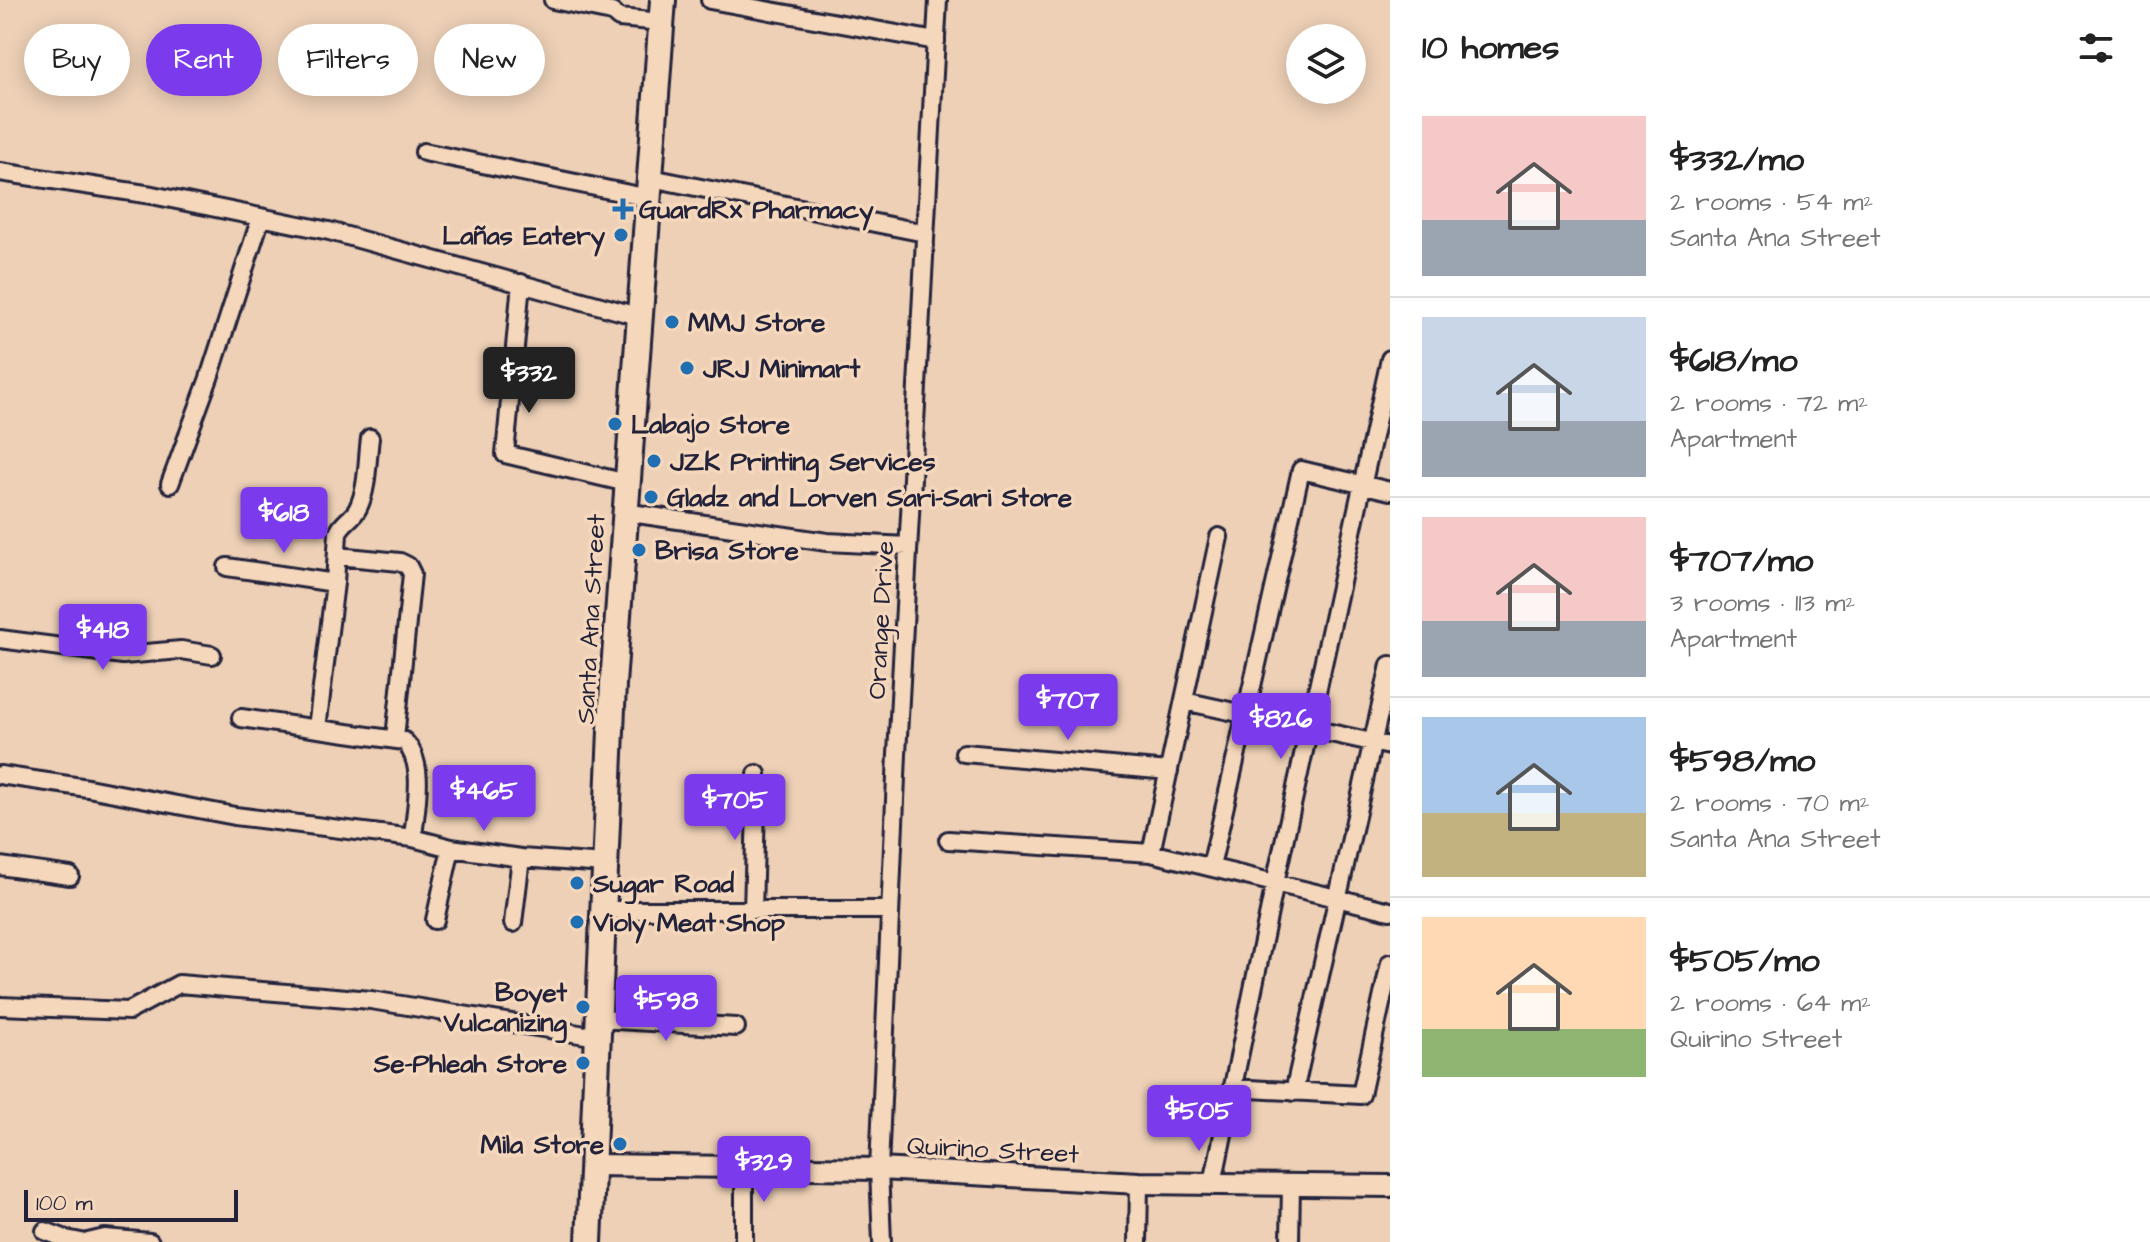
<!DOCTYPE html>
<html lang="en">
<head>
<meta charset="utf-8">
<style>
	:root { --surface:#fff; --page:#f2f2f2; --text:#222; --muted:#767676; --line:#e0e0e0; --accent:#7c3aed }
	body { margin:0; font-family:"Architects Daughter",sans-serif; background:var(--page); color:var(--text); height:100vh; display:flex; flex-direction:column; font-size:30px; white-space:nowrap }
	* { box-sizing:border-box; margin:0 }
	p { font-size:26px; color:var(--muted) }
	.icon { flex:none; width:44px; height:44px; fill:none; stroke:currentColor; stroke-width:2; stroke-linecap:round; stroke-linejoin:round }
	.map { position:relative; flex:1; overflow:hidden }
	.drawer { display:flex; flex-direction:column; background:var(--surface); width:760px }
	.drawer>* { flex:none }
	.banner { position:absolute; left:24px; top:24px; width:760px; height:72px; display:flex; gap:16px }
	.buttons { position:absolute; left:1286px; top:24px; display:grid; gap:16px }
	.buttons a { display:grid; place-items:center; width:80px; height:80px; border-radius:50%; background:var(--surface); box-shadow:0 4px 20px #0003; font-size:40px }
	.scale { position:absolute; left:24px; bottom:20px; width:214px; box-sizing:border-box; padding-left:8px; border:4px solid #22223b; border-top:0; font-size:22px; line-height:28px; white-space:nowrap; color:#22223b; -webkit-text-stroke:6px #f5d7bb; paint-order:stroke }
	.price { position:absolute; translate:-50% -68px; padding:0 18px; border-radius:8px; background:var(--accent); color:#fff; font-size:26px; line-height:52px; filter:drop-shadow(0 2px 4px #0008) }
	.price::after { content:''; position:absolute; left:50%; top:48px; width:24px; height:18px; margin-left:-12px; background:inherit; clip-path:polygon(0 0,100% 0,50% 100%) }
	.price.on { background:#222; color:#fff }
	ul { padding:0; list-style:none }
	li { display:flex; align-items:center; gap:24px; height:200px; padding:0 32px }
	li+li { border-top:2px solid var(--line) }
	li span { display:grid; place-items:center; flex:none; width:224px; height:160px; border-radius:0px; color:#555 }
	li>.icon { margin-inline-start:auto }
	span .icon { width:96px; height:96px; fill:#fffc; stroke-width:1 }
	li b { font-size:34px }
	h2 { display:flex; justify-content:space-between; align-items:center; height:96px; padding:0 32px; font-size:34px }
	.chip { padding:0 28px; border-radius:36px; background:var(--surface); box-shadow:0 4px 20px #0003; font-size:28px; line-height:72px }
	.chip.on { background:var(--accent); color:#fff }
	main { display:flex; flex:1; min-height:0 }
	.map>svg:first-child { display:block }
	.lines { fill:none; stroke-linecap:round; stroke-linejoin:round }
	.minor-casing { stroke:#22223b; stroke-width:22 }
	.tertiary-casing { stroke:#22223b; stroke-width:26 }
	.secondary-casing { stroke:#22223b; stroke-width:30 }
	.minor { stroke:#f5d7bb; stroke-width:16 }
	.tertiary { stroke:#f5d7bb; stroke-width:20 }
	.secondary { stroke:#f5d7bb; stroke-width:24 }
	.poi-dot { fill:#1f6fb2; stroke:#f5d7bb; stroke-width:3 }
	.labels { text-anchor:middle; stroke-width:7; stroke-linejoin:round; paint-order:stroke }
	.poi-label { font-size:26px; font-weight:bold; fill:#22223b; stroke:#f5d7bb; text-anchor:start }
	.street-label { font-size:26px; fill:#22223b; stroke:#f5d7bb }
</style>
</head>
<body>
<main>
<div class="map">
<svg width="1390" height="1242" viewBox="0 0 1390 1242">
	<rect width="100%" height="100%" fill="#edd0b6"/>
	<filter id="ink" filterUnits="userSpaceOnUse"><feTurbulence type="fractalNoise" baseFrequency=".0125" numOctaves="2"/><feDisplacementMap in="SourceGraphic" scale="16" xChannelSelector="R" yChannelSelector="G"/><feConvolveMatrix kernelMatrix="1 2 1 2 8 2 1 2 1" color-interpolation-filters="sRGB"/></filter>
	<g filter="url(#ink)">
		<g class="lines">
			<!-- minor casing -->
			<g class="minor-casing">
				<path id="minor" d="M 553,0 L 612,12 L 619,18 L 661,22
					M 710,0 L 936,41
					M 424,152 L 649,198
					M 0,172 L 152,195 L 329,231 L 641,317
					M 651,178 L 925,233
					M 521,283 L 505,454 L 627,483
					M 170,484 L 209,378 L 261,217
					M 624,512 L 827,542 L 908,546
					M 337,556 L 400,562 L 408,566 L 412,574 L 395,738
					M 227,567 L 335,583
					M 0,639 L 123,655 L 181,650 L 212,655
					M 1184,701 L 1390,746
					M 241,718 L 404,741 C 427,764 415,809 413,838
					M 317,728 L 335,583 L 338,533 C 342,522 353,519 358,508 C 368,488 367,460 370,438
					M 964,753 L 1169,771
					M 0,775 L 88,788 L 235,816 L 413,838 L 451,848 L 521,858 L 605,864
					M 948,840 L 1151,853 L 1390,911
					M 1151,853 L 1219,537
					M 0,866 L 70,876
					M 1211,867 L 1301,470 L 1390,491
					M 603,910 L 890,910
					M 753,910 L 757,774
					M 435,920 L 451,848
					M 513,923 L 521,858
					M 0,1006 L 129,1011 L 179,984 L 371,1000 L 598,1037
					M 599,1019 L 736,1027
					M 1232,1088 L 1361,1095 L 1390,963
					M 1294,1092 L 1390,665
					M 1213,1183 L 1275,883 L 1390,359
					M 45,1231 L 66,1239 L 81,1242
					M 88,1242 L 105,1238 L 150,1242
					M 744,1242 L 744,1166
					M 882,1242 L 879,1169 L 897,754 L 938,0
					M 1138,1242 L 1139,1183
					M 1290,1242 L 1291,1184"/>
			</g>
			<!-- tertiary casing -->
			<g class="tertiary-casing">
				<path id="tertiary" d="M 593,1165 L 879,1169 L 1139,1183 L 1390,1186"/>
			</g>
			<!-- secondary casing -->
			<g class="secondary-casing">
				<path id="secondary" d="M 589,1242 L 613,684 L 663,0"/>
			</g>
			<!-- minor -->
			<use href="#minor" class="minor"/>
			<!-- tertiary -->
			<use href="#tertiary" class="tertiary"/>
			<!-- secondary -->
			<use href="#secondary" class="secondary"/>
		</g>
	</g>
	<!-- markers -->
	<g class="poi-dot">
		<path d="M619 197h8v8h8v8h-8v8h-8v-8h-8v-8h8z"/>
		<circle cx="621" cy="235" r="8"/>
		<circle cx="672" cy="322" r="8"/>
		<circle cx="687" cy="368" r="8"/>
		<circle cx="615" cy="424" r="8"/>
		<circle cx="654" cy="461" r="8"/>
		<circle cx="651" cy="497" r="8"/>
		<circle cx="639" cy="550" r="8"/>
		<circle cx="577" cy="883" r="8"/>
		<circle cx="577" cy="922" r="8"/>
		<circle cx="583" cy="1007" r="8"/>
		<circle cx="583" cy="1063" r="8"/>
		<circle cx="620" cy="1144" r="8"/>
	</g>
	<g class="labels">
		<!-- poi labels -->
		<g class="poi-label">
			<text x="639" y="218">GuardRx Pharmacy</text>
			<text x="605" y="244" text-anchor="end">Lañas Eatery</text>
			<text x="688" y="331">MMJ Store</text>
			<text x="703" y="377">JRJ Minimart</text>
			<text x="631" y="433">Labajo Store</text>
			<text x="670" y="470">JZK Printing Services</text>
			<text x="667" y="506">Gladz and Lorven Sari-Sari Store</text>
			<text x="655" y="559">Brisa Store</text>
			<text x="593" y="892">Sugar Road</text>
			<text x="593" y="931">Violy Meat Shop</text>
			<text x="567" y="1001" text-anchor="end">Boyet<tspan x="567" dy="30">Vulcanizing</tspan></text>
			<text x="567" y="1072" text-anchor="end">Se-Phleah Store</text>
			<text x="604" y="1153" text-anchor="end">Mila Store</text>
		</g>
		<!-- street labels -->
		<g class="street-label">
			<text transform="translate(590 619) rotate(-87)" y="9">Santa Ana Street</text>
			<text transform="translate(880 620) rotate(-87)" y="9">Orange Drive</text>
			<text transform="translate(993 1149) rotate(3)" y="9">Quirino Street</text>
		</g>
	</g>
</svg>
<div class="buttons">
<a><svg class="icon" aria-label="layers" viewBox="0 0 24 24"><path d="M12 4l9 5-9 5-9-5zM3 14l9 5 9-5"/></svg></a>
</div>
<div class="scale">100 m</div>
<b class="price on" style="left:529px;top:415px">$332</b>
<b class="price" style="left:284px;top:555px">$618</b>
<b class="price" style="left:103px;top:672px">$418</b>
<b class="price" style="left:1068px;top:742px">$707</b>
<b class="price" style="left:1281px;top:761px">$826</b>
<b class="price" style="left:484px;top:833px">$465</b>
<b class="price" style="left:735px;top:842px">$705</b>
<b class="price" style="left:666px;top:1043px">$598</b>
<b class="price" style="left:1199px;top:1153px">$505</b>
<b class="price" style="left:764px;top:1204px">$329</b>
<div class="banner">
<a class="chip">Buy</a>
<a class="chip on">Rent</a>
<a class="chip">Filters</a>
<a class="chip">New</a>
</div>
</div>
<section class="drawer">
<h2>10 homes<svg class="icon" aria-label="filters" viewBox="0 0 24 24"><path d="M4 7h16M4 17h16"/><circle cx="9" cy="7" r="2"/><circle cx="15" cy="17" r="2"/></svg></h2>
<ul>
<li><span style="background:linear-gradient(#f6c9c9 65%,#9aa5b1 0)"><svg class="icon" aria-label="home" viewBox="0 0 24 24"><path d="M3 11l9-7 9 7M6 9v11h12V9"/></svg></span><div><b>$332/mo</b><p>2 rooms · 54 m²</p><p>Santa Ana Street</p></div></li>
<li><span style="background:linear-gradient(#c9d6e8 65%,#9aa5b1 0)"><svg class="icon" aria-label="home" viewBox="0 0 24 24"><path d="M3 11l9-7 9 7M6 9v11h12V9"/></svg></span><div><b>$618/mo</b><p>2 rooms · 72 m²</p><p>Apartment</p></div></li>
<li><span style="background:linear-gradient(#f6c9c9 65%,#9aa5b1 0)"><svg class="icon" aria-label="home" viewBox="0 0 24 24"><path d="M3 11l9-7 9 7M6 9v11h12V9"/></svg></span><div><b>$707/mo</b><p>3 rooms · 113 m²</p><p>Apartment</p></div></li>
<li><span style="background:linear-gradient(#a9c7e8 60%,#c2b280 0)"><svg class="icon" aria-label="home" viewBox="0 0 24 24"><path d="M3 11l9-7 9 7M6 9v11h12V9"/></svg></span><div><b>$598/mo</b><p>2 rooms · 70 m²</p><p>Santa Ana Street</p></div></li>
<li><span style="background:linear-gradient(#ffd9b3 70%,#8fb573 0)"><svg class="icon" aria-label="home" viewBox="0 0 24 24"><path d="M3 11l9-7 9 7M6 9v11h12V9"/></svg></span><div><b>$505/mo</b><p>2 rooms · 64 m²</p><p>Quirino Street</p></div></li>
</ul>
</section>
</main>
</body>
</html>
